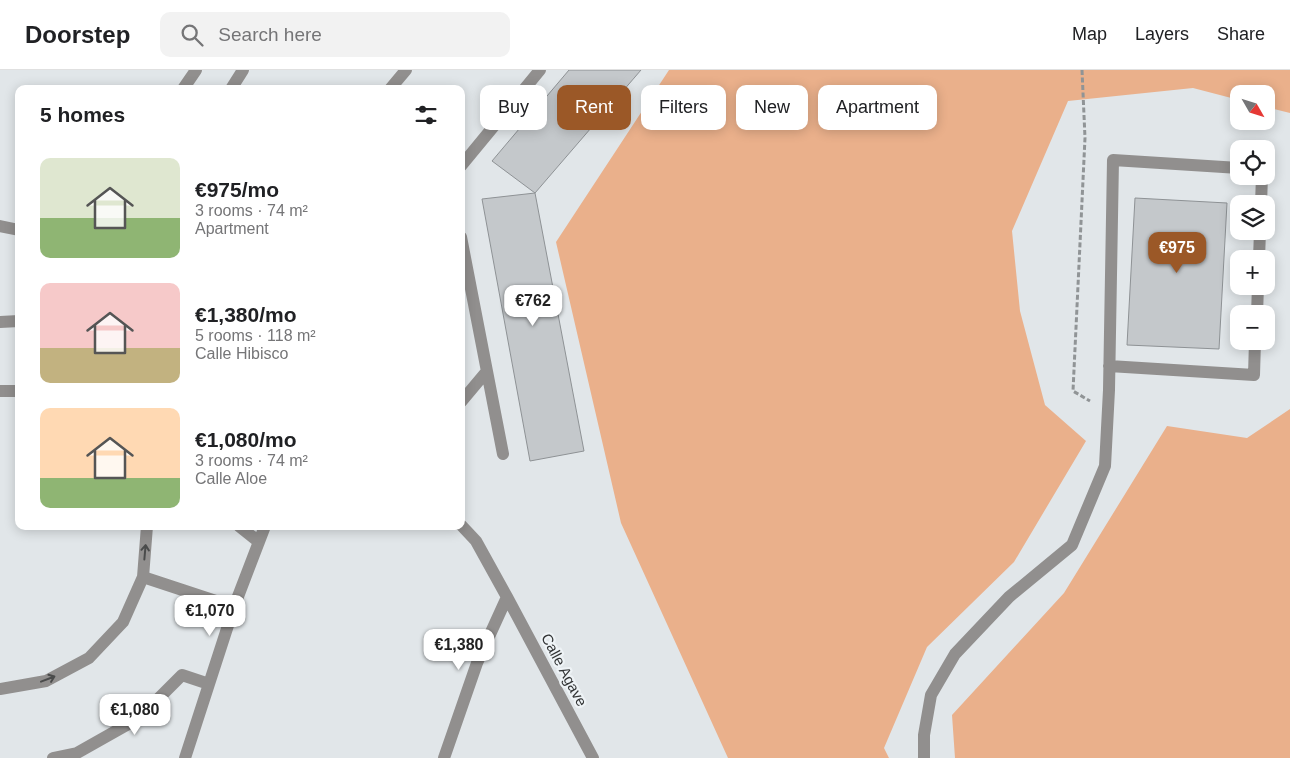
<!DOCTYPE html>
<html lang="en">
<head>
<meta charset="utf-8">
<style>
	:root { --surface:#fff; --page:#f2f2f2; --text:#202124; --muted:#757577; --line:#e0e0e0; --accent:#9b5827 }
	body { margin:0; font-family:Helvetica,sans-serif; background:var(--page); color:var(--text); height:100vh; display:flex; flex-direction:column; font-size:19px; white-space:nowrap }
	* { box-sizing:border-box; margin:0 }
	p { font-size:16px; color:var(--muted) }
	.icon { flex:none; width:28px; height:28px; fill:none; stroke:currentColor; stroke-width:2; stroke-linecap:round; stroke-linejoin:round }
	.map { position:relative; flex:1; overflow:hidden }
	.panel { position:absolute; left:15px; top:15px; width:450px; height:445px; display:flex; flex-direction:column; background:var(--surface); border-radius:10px; box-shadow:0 2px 12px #0003 }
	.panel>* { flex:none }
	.top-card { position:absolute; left:480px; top:15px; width:475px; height:45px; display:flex; gap:10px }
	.needle { width:32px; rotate:129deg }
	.fabs { position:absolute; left:1230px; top:15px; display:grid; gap:10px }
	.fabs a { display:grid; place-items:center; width:45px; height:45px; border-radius:10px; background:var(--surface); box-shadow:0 2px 12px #0003; font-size:25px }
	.price { position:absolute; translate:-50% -42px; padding:0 11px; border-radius:10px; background:#fff; color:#222; font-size:16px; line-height:32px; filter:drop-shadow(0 1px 2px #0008) }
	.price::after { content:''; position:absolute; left:50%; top:30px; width:15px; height:11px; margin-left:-8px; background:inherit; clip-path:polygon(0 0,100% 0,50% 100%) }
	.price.active { background:var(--accent); color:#fff }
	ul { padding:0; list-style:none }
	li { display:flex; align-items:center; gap:15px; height:125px; padding:0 25px }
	li span { display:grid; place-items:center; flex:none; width:140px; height:100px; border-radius:10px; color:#555 }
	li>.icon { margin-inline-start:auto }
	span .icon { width:60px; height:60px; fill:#fffc; stroke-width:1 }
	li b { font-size:21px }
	h2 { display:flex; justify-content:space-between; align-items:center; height:60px; padding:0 25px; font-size:21px }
	.pill { padding:0 18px; border-radius:10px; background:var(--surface); box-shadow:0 2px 12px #0003; font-size:18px; line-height:45px }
	.pill.active { background:var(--accent); color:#fff }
	header { display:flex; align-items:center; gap:30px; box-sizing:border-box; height:70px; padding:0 25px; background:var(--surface); border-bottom:1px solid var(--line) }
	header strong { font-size:24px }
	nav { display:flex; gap:28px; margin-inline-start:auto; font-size:18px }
	.search { width:350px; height:45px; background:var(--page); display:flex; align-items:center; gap:12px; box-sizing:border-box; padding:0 18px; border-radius:10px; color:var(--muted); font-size:19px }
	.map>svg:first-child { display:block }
	.green { fill:#eab08b }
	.building { fill:#c4c8cb; stroke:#8e9295 }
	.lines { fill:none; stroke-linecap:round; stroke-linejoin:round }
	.path { stroke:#909496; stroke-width:3; stroke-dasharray:5 2.5; stroke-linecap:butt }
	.minor { stroke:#918f8e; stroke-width:12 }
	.oneway { stroke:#4a4b4b }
	.labels { text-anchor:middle; stroke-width:4.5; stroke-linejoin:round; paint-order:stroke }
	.street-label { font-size:15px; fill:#323435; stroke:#eef3f6 }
</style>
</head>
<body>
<header>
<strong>Doorstep</strong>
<div class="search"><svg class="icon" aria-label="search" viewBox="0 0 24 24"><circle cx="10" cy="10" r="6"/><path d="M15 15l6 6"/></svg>Search here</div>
<nav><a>Map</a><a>Layers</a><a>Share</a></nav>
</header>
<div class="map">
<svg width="1290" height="688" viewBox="0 0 1290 688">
	<rect width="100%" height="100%" fill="#e1e6e9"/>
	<!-- green -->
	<path class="green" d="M 669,0 L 1290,0 L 1290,43 L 1266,37 L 1266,24 L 1239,24 L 1239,30 L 1193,18 L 1068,31 L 1012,161 L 1020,241 L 1045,335 L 1086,371 L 1014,492 L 927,577 L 884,678 L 889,688 L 728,688 L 621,453 L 556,172 Z
		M 1290,339 L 1290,688 L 955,688 L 952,645 L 1064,523 L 1167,356 L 1247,368 Z"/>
	<!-- building -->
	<path class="building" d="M 569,0 L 641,0 L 535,123 L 492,91 Z
		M 535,123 L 584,381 L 530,391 L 482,129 Z
		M 1135,128 L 1227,133 L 1219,279 L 1127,275 Z"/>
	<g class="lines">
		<!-- path -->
		<path class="path" d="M 1082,0 L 1085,68 L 1073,321 L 1090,331"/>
		<!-- minor -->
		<path class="minor" d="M 183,19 L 196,0
			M 231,19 L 243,0
			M 390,19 L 406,0
			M 461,96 L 540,0
			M 1261,134 L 1262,106
			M 0,156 L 19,160
			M 461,167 L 503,384
			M 1259,189 L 1260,161
			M 1257,244 L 1258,216
			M 0,252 L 19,251
			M 1109,296 L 1254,305 L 1255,271
			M 0,321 L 19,321
			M 461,332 L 487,301
			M 461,455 L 476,471 L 507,527 L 593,688
			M 239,456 L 259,472
			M 143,507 L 234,537
			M 0,619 L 46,611 L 89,588 L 123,552 L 143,507 L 147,456
			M 53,688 L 77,683 L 139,648 L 182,605 L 209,614
			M 185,688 L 234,537 L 265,456
			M 444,688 L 477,593 L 507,527
			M 924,688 L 924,665 L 931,625 L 955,584 L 1009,527 L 1072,475 L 1105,396 L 1109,320 L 1113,90 L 1239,98"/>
	</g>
	<!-- one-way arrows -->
	<defs><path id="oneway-shaft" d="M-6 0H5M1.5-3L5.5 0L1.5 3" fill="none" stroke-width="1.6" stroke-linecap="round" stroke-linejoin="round" transform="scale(1.25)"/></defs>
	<g class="oneway">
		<use href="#oneway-shaft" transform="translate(145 482) rotate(-85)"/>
		<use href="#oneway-shaft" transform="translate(48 609) rotate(-21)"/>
	</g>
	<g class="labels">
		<!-- street labels -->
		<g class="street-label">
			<text transform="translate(564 600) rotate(62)" y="5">Calle Agave</text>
		</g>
	</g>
</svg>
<div class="fabs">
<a><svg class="needle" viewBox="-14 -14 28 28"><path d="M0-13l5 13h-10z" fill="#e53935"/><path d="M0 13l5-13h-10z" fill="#757577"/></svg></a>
<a><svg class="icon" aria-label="locate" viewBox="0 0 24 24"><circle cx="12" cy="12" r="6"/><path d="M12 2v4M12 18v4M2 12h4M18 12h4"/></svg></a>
<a><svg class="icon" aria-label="layers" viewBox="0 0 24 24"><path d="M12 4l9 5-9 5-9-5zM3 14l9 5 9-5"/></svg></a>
<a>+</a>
<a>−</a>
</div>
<b class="price active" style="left:1177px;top:204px">€975</b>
<b class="price" style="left:533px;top:257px">€762</b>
<b class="price" style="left:210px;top:567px">€1,070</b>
<b class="price" style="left:459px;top:601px">€1,380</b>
<b class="price" style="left:135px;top:666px">€1,080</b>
<div class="top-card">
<a class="pill">Buy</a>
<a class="pill active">Rent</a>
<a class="pill">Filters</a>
<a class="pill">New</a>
<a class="pill">Apartment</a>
</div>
<section class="panel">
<h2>5 homes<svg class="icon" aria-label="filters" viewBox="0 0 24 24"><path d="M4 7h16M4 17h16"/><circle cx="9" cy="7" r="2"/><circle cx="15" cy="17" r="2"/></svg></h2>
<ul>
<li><span style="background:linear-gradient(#dfe7d0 60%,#8fb573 0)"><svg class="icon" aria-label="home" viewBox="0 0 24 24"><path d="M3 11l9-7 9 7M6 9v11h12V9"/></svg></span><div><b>€975/mo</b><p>3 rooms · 74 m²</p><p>Apartment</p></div></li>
<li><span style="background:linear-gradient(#f6c9c9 65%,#c2b280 0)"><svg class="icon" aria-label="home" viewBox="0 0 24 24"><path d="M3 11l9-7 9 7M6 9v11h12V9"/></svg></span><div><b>€1,380/mo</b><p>5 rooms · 118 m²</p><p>Calle Hibisco</p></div></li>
<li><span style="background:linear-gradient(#ffd9b3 70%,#8fb573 0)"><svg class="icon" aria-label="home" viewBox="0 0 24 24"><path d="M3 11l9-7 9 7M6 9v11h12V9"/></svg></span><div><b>€1,080/mo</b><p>3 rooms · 74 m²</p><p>Calle Aloe</p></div></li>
</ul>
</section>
</div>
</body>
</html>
